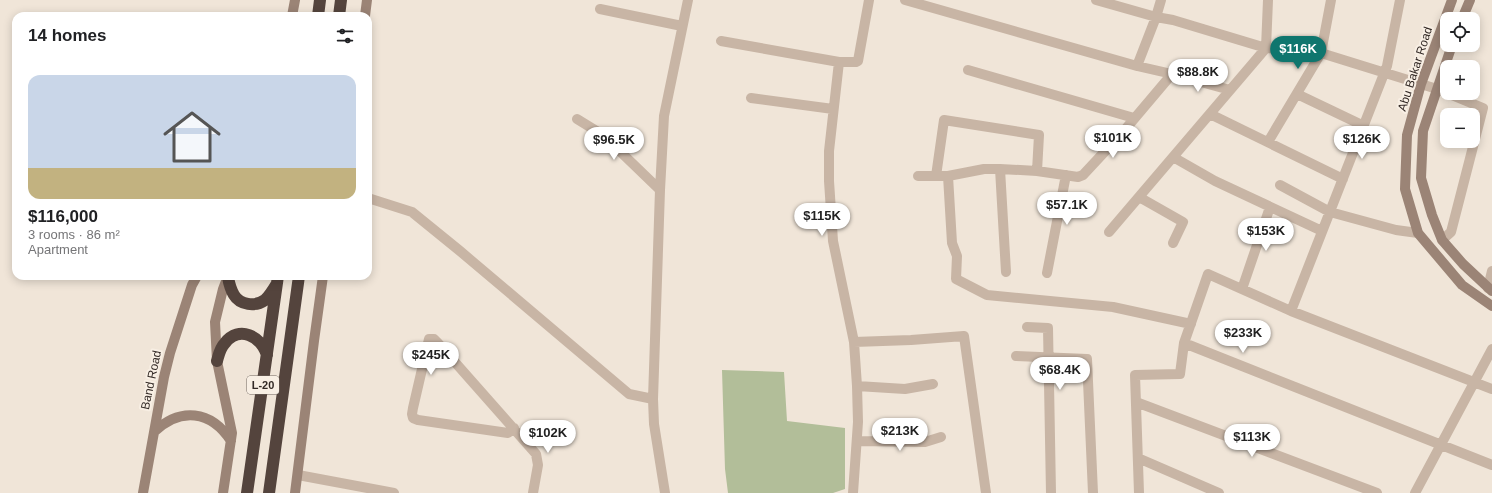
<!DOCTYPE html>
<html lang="en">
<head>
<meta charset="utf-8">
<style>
	:root { --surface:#fff; --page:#f2f2f2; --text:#202124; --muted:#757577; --accent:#0f766e }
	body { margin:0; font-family:Arial,sans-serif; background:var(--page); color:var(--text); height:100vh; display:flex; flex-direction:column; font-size:15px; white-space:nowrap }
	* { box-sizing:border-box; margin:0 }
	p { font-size:13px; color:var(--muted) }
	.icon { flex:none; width:22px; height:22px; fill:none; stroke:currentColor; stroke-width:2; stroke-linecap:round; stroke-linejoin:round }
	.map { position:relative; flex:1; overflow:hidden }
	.side { position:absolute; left:12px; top:12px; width:360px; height:268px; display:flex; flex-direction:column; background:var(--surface); border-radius:12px; box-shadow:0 2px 10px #0003 }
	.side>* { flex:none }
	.buttons { position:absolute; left:1440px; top:12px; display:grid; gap:8px }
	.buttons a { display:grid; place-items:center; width:40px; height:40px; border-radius:8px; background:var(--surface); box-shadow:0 2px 10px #0003; font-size:20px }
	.price { position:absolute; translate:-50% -34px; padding:0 9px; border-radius:14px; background:#fff; color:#222; font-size:13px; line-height:26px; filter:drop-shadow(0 1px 2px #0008) }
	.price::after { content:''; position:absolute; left:50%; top:24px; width:12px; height:9px; margin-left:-6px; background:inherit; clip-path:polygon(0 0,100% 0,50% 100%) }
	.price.current { background:var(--accent); color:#fff }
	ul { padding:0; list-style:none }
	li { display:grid; align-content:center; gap:8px; height:212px; padding:0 16px }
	li span { display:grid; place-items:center; height:124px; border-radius:12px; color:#555 }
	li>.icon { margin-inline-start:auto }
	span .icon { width:72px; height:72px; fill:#fffc; stroke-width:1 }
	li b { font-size:17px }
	h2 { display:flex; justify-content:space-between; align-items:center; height:48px; padding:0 16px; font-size:17px }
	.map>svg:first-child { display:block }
	.green { fill:#b2be99 }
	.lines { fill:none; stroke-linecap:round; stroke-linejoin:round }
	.street { stroke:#c8b5a5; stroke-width:10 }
	.secondary { stroke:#9b8476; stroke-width:10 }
	.highway { stroke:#54443d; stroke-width:12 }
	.labels { text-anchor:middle; stroke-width:4; stroke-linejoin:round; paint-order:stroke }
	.shield { fill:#f8efe4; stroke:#6e655f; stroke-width:1 }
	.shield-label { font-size:11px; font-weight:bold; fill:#332a26 }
	.street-label { font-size:12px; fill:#332a26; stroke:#f8efe4 }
</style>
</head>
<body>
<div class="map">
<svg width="1492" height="493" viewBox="0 0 1492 493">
	<rect width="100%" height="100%" fill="#f0e5d8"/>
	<!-- green -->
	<path class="green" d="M 722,370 L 784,372 L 787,421 L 845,428 L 845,489 L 833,493 L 728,493 L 725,469 Z"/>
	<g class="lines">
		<!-- street -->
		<path class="street" d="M 905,0 L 1137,66
			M 1096,0 L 1156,17 L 1173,20 L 1266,48 L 1321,53 L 1437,89 L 1483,108 L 1451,232 L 1442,240
			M 600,9 L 682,26
			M 721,41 L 839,62
			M 968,70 L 1134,118
			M 1172,74 L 1230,90
			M 1297,94 L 1364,126
			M 751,98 L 833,109
			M 1210,114 L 1343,179
			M 577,119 L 603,135 L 660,190
			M 1268,142 L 1321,53 L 1331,0
			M 1173,157 L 1215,181 L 1322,231
			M 1000,169 L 1006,272
			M 918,176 L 948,176 L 984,169 L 1000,169 L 1037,171 L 1078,177 L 1083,175 L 1123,132 L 1172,74 L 1137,66 L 1156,17 L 1161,0
			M 936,176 L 944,120 L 1039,135 L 1037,171
			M 948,176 L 952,243 L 957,256 L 956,279 L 987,295 L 1113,307 L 1191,324
			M 1280,185 L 1330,212 L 1396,230 L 1418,233
			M 1139,197 L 1183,222 L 1173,243
			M 368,198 L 412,212 L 460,251 L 629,394 L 653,399
			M 1109,232 L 1266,48 L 1268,0
			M 1047,273 L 1066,175
			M 1488,288 L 1492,271
			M 1242,289 L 1270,207
			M 1291,311 L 1387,66 L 1400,0
			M 1027,327 L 1048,328 L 1051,493
			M 854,342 L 911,340 L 964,336 L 986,493
			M 1184,343 L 1208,274 L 1291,311 L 1492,389
			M 1016,356 L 1087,359 L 1093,493
			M 857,386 L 905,389 L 933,384
			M 1136,402 L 1377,493
			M 514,428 L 508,433 L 418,420 L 413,418 L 412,414 L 413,408 L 429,339 L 434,339 L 438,343 L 536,454 L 538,465 L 533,493
			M 857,441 L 925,442 L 941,437
			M 1138,458 L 1219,493
			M 298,475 L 394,493
			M 665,493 L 654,424 L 653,399 L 660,190 L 664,116 L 688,0
			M 853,493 L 858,422 L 857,386 L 854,342 L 833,241 L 829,181 L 829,151 L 839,62 L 856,62 L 858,61 L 869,0
			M 1139,493 L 1135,375 L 1180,374 L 1184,343 L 1492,465
			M 1415,493 L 1492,349"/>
		<!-- secondary -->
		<path class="secondary" d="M 1452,0 L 1421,84 L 1407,135 L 1405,189 L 1418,233 L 1462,285 L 1492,306
			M 292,16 L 295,0
			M 365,16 L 367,0
			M 1462,19 L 1470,0
			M 1452,45 L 1423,131 L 1421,178 L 1432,215 L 1442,240 L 1463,264 L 1492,291
			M 154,432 C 180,407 211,410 231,441
			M 143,493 L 164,377 L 170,353 L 192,285 L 197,276
			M 223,493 L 232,433 L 217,361 L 215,322 L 223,289 L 228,276
			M 295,493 L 314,341 L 323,276"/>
		<!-- highway -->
		<path class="highway" d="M 318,16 L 320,0
			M 339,16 L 341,0
			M 228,277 C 229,283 231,290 234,295 C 240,305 255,307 265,300 C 269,296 273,290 276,285
			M 217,361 C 219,354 220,348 225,343 C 239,325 261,336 267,355
			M 247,493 L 278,276
			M 269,493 L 299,276"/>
	</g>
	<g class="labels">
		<!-- shield labels -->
		<rect class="shield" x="247" y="376" width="32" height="18" rx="3"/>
		<g class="shield-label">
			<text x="263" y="389">L-20</text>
		</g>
		<!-- street labels -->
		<g class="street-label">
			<text transform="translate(1415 69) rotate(-72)" y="4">Abu Bakar Road</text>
			<text transform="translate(151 380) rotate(-78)" y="4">Band Road</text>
		</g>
	</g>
</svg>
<div class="buttons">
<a><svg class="icon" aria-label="locate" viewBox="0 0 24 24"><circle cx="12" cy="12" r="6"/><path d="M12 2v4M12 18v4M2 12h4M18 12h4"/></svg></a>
<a>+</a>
<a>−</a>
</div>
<b class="price current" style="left:1298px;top:70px">$116K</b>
<b class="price" style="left:1198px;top:93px">$88.8K</b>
<b class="price" style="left:1113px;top:159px">$101K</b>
<b class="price" style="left:1362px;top:160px">$126K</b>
<b class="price" style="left:614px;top:161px">$96.5K</b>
<b class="price" style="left:1067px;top:226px">$57.1K</b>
<b class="price" style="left:822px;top:237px">$115K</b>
<b class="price" style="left:1266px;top:252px">$153K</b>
<b class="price" style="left:1243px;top:354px">$233K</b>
<b class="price" style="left:431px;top:376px">$245K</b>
<b class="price" style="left:1060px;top:391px">$68.4K</b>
<b class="price" style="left:900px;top:452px">$213K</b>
<b class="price" style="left:548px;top:454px">$102K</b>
<b class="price" style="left:1252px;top:458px">$113K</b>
<section class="side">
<h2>14 homes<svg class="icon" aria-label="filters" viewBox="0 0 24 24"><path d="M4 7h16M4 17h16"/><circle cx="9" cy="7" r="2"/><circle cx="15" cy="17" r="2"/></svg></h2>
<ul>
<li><span style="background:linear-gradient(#c9d6e8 75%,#c2b280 0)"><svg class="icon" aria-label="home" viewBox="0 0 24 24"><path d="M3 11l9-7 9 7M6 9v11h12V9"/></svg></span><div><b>$116,000</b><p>3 rooms · 86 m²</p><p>Apartment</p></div></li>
</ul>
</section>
</div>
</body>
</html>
